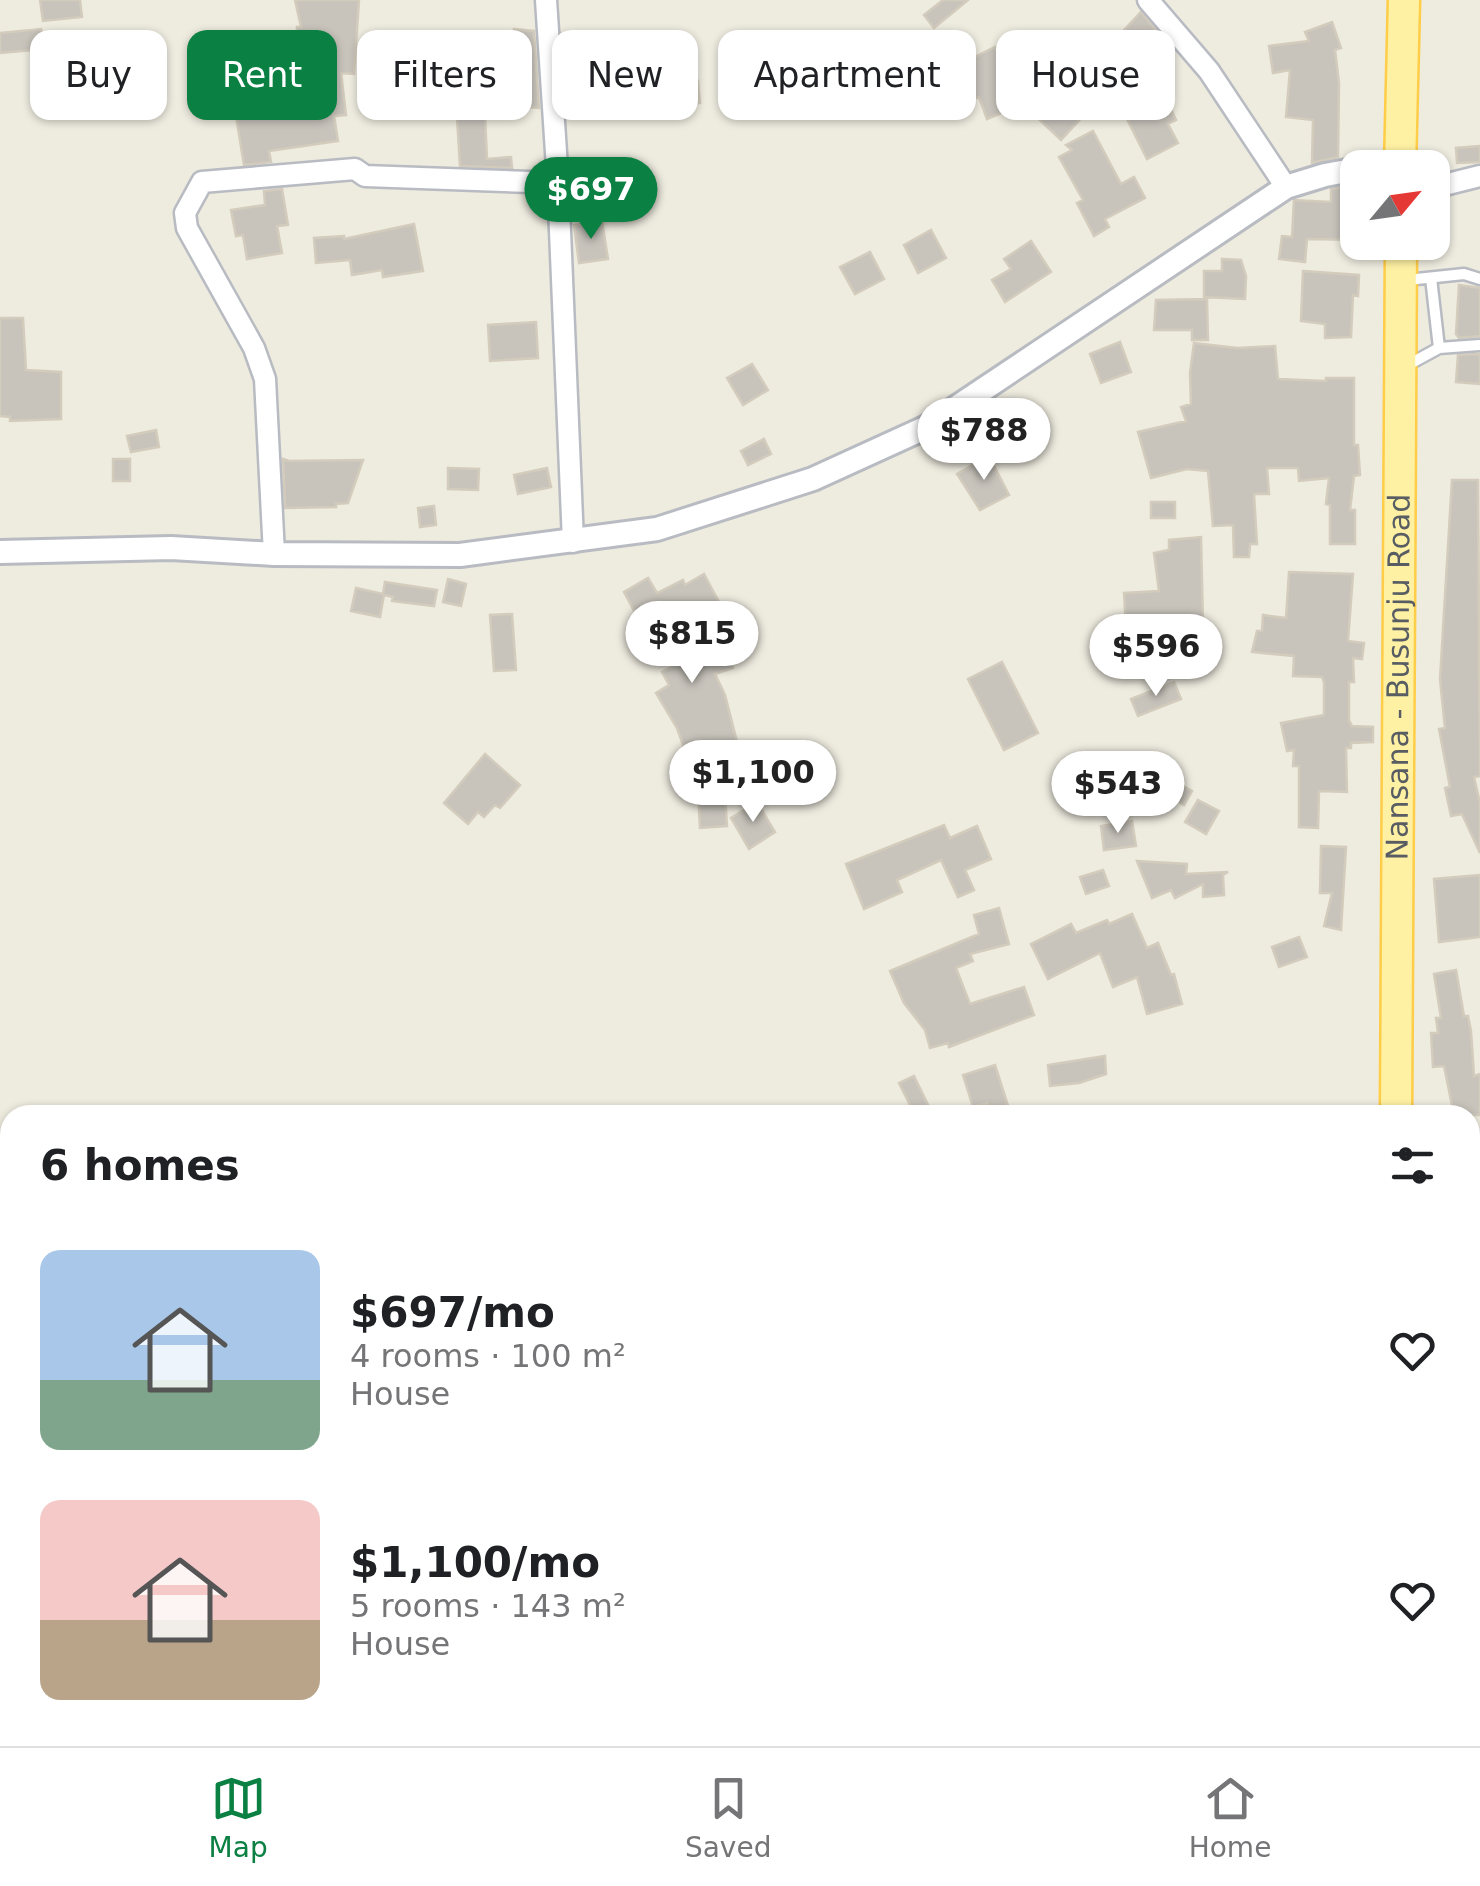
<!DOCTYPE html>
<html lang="en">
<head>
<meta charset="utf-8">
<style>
	:root { --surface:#fff; --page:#f2f2f2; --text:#202124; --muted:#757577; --line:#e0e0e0; --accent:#0b8043 }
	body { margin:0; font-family:"DejaVu Sans",sans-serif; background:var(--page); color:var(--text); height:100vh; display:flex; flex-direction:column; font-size:38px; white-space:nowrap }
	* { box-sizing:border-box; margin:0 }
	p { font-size:32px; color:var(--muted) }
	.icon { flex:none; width:55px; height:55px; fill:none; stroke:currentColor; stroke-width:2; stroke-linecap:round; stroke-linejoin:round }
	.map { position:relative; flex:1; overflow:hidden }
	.details { position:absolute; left:0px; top:1105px; width:1480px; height:642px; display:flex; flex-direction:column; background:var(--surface); border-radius:30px 30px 0 0; box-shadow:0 2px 8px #0004 }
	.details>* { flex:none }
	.banner { position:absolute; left:30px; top:30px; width:1420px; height:90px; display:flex; gap:20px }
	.needle { width:65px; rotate:61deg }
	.fabs { position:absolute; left:1340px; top:150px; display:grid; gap:20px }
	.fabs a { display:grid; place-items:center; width:110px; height:110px; border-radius:20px; background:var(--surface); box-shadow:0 2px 8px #0004; font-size:50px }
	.price { position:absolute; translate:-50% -85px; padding:0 22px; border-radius:35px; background:#fff; color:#222; font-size:32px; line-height:65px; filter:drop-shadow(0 2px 5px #0008) }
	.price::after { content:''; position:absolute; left:50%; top:60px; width:30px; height:22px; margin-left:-15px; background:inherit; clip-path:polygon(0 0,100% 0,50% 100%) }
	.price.selected { background:var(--accent); color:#fff }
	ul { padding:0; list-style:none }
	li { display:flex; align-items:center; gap:30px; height:250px; padding:0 40px }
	li span { display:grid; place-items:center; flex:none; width:280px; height:200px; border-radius:20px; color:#555 }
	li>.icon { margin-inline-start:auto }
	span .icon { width:120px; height:120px; fill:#fffc; stroke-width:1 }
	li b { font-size:42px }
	h2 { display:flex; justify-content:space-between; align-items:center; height:120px; padding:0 40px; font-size:42px }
	.pill { padding:0 35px; border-radius:20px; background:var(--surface); box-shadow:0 2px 8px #0004; font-size:35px; line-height:90px }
	.pill.selected { background:var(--accent); color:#fff }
	.tab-bar { display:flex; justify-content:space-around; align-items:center; height:140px; border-top:2px solid var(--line); background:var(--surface); font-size:28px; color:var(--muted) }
	.tab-bar a { display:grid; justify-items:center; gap:5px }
	.tab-bar .selected { color:var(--accent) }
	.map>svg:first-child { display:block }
	.building { fill:#c8c4bc; stroke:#d3ccbd; stroke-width:2.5 }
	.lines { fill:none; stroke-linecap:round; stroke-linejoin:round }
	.service-casing { stroke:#b8bbc1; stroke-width:15 }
	.minor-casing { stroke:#b8bbc1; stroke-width:25 }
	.tertiary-casing { stroke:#b8bbc1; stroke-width:28 }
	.primary-casing { stroke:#ffcd47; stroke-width:35 }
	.service { stroke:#fff; stroke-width:10 }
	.minor { stroke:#fff; stroke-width:20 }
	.tertiary { stroke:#fff; stroke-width:22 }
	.primary { stroke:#fff1a3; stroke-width:30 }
	.labels { text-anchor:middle; stroke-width:8; stroke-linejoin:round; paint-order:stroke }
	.street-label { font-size:30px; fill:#585d63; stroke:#fff }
</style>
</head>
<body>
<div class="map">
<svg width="1480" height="1746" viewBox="0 0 1480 1746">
	<rect width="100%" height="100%" fill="#eeebdf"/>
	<!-- building -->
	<path class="building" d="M 40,0 L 80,0 L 82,17 L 43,21 Z
		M 295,0 L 359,0 L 354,74 L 341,73 L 346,115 L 334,116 L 338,141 L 269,151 L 271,162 L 244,165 L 232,92 L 258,88 L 261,105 L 299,99 L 298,65 L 289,65 L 289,44 L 297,43 L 297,27 L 301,27 Z
		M 943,0 L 968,0 L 934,28 L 924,15 Z
		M 1141,12 L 1159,34 L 1061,140 L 1023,104 L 987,119 L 979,97 L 974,99 L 957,66 L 995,47 L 998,53 L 1025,39 L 1049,86 L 1066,68 L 1072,74 L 1079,66 L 1085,72 Z
		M 1332,22 L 1341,48 L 1335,50 L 1339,83 L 1338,157 L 1312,163 L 1313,120 L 1286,117 L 1290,70 L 1273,73 L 1269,46 L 1309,41 L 1305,32 Z
		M 41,29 L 43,49 L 0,53 L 0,33 Z
		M 514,29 L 534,31 L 539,108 L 509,106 L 510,83 L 502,82 L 503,50 L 509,51 Z
		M 678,47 L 681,83 L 698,81 L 700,103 L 633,112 L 631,90 L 622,91 L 619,52 Z
		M 1155,99 L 1159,108 L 1168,103 L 1176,120 L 1168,124 L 1178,143 L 1147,159 L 1125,115 Z
		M 485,116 L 487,159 L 511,157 L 512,168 L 460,166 L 457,117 Z
		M 1093,131 L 1121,184 L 1134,177 L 1145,198 L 1105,219 L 1109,227 L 1094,236 L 1077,203 L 1083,200 L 1059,157 L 1072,150 L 1066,145 Z
		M 1480,146 L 1480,162 L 1457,163 L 1456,148 Z
		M 1358,184 L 1358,240 L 1307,239 L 1305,262 L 1279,259 L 1282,236 L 1292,237 L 1294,200 L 1331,202 L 1331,189 Z
		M 282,189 L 288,225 L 277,226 L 282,253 L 247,259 L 243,235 L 236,236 L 231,210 L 265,205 L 264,191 Z
		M 602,221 L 608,259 L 579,263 L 574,225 Z
		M 414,224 L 423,271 L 383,277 L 382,270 L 352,275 L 350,260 L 316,263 L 314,238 L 344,236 L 344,239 Z
		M 931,230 L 946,258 L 918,273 L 904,245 Z
		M 1031,241 L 1051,272 L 1005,302 L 992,280 L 1011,269 L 1004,259 Z
		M 870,252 L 884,279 L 855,294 L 840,267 Z
		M 1222,259 L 1241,260 L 1246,276 L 1245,299 L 1204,297 L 1204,271 L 1222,271 Z
		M 1303,271 L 1359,275 L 1358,296 L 1353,295 L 1351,337 L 1325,338 L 1325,324 L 1301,321 Z
		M 1459,285 L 1480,288 L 1480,336 L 1459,338 L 1456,334 Z
		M 1207,299 L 1208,340 L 1192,340 L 1192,330 L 1154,330 L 1156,300 Z
		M 0,318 L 23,318 L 26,370 L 61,372 L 61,419 L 10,421 L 10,417 L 0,416 Z
		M 536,322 L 538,358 L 490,361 L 488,325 Z
		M 1120,342 L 1131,372 L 1101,383 L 1090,354 Z
		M 1194,343 L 1237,348 L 1275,346 L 1278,379 L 1326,381 L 1326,378 L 1354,378 L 1354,445 L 1358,445 L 1360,475 L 1354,476 L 1350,510 L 1355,510 L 1355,544 L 1330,544 L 1330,505 L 1326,504 L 1329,478 L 1299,481 L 1298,468 L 1267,468 L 1269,494 L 1254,494 L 1257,544 L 1250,544 L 1249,557 L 1234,557 L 1233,525 L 1213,526 L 1208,471 L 1187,469 L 1151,478 L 1138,432 L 1186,421 L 1181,407 L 1191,404 L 1190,373 Z
		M 1480,354 L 1480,384 L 1456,382 L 1458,355 Z
		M 752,364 L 768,390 L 743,405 L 727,378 Z
		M 156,430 L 159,447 L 131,452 L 127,436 Z
		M 764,439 L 771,454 L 748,465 L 741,451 Z
		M 989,456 L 1009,495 L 980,510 L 957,474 Z
		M 113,459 L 130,459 L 130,481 L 113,481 Z
		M 283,459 L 289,461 L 363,460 L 348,503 L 336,504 L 336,507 L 285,508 Z
		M 448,468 L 479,469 L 478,490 L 448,489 Z
		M 547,468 L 551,487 L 518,494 L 514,475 Z
		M 1452,480 L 1478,480 L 1480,776 L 1474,777 L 1480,803 L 1480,853 L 1462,814 L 1451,816 L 1445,788 L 1450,787 L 1439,729 L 1445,728 L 1440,679 Z
		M 1151,502 L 1175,502 L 1175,518 L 1151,518 Z
		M 434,506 L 436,525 L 420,527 L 418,508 Z
		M 1201,537 L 1203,623 L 1126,628 L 1124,593 L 1159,591 L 1154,553 L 1169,550 L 1169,540 Z
		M 1289,572 L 1353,574 L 1348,641 L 1364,643 L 1362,659 L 1353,658 L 1354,682 L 1349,682 L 1349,720 L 1352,726 L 1373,727 L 1373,742 L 1351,743 L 1351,748 L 1346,748 L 1347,792 L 1319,791 L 1318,828 L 1299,827 L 1299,766 L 1293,766 L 1294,750 L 1287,751 L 1281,723 L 1324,715 L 1324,682 L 1322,677 L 1293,676 L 1294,656 L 1252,652 L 1257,631 L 1262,631 L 1263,615 L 1286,618 Z
		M 704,574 L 719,602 L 682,622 L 703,659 L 728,652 L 733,668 L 715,674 L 725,695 L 737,742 L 722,747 L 727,826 L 700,828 L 696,756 L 688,759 L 677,728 L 656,693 L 669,685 L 662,672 L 675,665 L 656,632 L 652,635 L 643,618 L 639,620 L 624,592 L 648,578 L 657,593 L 683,580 L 685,585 Z
		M 448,579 L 466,584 L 461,606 L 443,602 Z
		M 385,582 L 437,590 L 434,606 L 392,601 L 393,597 L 384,595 L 380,617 L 351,611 L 356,588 L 383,594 Z
		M 512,614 L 516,670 L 494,671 L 490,615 Z
		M 1002,662 L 1038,733 L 1004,750 L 968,679 Z
		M 1174,682 L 1181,699 L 1138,716 L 1131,699 Z
		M 485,754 L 520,785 L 500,808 L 495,805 L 484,817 L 478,812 L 468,824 L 444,803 Z
		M 1171,779 L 1192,791 L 1184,805 L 1163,793 Z
		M 1198,800 L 1219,811 L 1206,834 L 1185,822 Z
		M 757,802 L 775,832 L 749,849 L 731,818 Z
		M 1132,821 L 1136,846 L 1104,850 L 1101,826 Z
		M 944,825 L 950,838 L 977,826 L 991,859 L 965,870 L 974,890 L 958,897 L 941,860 L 897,880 L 902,892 L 864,909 L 846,864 Z
		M 1321,846 L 1346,847 L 1341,930 L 1324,926 L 1332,893 L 1320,893 Z
		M 1137,861 L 1187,864 L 1186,874 L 1228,872 L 1223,875 L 1224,895 L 1203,897 L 1203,884 L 1175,898 L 1171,890 L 1152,898 Z
		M 1103,870 L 1109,886 L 1086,894 L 1080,877 Z
		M 1480,875 L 1480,937 L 1439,942 L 1434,879 Z
		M 999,908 L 1009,944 L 970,954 L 973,961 L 956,968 L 970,1004 L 1024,987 L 1034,1015 L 949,1047 L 948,1043 L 930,1048 L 925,1030 L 904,1003 L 890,971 L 979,934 L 974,915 Z
		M 1132,914 L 1147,948 L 1158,943 L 1171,975 L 1174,974 L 1182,1004 L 1147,1014 L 1137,977 L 1113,987 L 1100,953 L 1048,979 L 1031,944 L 1071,924 L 1076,933 L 1107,920 L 1109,924 Z
		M 1299,937 L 1307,957 L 1279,967 L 1272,947 Z
		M 1456,970 L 1464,1016 L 1468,1016 L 1471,1031 L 1474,1076 L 1480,1074 L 1480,1115 L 1454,1115 L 1444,1066 L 1433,1067 L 1431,1033 L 1438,1033 L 1436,1018 L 1441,1018 L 1434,974 Z
		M 1105,1056 L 1106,1074 L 1079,1083 L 1050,1086 L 1048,1065 Z
		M 995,1065 L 1011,1115 L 992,1115 L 987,1103 L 973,1107 L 963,1075 Z
		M 914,1076 L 933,1115 L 915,1115 L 899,1083 Z"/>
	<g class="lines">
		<!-- service casing -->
		<g class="service-casing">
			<path id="service" d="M 1431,278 L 1439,348
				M 1407,280 L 1464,274 L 1480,279
				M 1406,366 L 1439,348 L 1480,345"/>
		</g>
		<!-- minor casing -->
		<g class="minor-casing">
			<path id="minor" d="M 546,0 L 558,183 L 573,542
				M 1148,0 L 1209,71 L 1286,187
				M 1432,188 L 1480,176
				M 274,554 L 265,379 L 254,348 L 187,228 L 185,213 L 202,182 L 355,169 L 365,176 L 558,183"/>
		</g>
		<!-- tertiary casing -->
		<g class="tertiary-casing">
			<path id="tertiary" d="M 0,552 L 171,548 L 274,554 L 460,555 L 657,529 L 813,479 L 927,427 L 1286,187 L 1325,175 L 1358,169"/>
		</g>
		<!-- primary casing -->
		<g class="primary-casing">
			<g id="primary">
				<path d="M 1400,168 L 1404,0"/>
				<path id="s1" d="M 1396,1115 L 1401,242"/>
				<path d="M 1391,1746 L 1392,1738"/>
			</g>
		</g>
		<!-- service -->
		<use href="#service" class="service"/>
		<!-- minor -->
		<use href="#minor" class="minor"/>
		<!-- tertiary -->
		<use href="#tertiary" class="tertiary"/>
		<!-- primary -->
		<use href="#primary" class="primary"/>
	</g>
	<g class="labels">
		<!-- street labels -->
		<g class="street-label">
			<text dy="10" stroke="none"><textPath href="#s1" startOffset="438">Nansana - Busunju Road</textPath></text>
		</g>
	</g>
</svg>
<div class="fabs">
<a><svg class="needle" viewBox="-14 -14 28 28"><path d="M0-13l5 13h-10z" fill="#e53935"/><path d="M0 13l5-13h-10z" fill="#757577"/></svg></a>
</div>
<b class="price selected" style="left:591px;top:242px">$697</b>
<b class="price" style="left:984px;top:483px">$788</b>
<b class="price" style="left:692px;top:686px">$815</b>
<b class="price" style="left:1156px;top:699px">$596</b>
<b class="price" style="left:753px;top:825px">$1,100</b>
<b class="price" style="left:1118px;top:836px">$543</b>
<div class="banner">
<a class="pill">Buy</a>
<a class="pill selected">Rent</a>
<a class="pill">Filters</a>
<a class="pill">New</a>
<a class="pill">Apartment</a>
<a class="pill">House</a>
</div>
<section class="details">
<h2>6 homes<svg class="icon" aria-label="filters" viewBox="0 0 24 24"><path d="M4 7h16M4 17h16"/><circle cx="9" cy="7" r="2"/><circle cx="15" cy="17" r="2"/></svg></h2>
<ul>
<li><span style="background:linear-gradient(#a9c7e8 65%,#7fa58c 0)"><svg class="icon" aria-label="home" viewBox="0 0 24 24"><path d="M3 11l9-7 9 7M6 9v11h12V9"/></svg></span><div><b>$697/mo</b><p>4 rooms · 100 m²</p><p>House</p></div><svg class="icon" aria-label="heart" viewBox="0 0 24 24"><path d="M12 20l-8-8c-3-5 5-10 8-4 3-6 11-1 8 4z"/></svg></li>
<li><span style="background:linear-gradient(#f6c9c9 60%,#b9a48a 0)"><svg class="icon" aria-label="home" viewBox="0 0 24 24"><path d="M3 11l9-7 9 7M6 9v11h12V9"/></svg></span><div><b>$1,100/mo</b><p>5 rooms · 143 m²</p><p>House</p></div><svg class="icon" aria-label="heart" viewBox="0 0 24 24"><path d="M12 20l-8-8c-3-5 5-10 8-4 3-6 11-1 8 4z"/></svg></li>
</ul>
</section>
</div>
<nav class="tab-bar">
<a class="selected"><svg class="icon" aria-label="map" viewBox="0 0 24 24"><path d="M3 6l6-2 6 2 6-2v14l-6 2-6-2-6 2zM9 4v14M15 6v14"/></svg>Map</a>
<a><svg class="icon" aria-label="saved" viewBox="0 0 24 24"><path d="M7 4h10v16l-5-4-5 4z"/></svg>Saved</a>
<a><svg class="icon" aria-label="home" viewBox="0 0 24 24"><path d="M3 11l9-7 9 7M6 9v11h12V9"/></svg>Home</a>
</nav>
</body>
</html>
